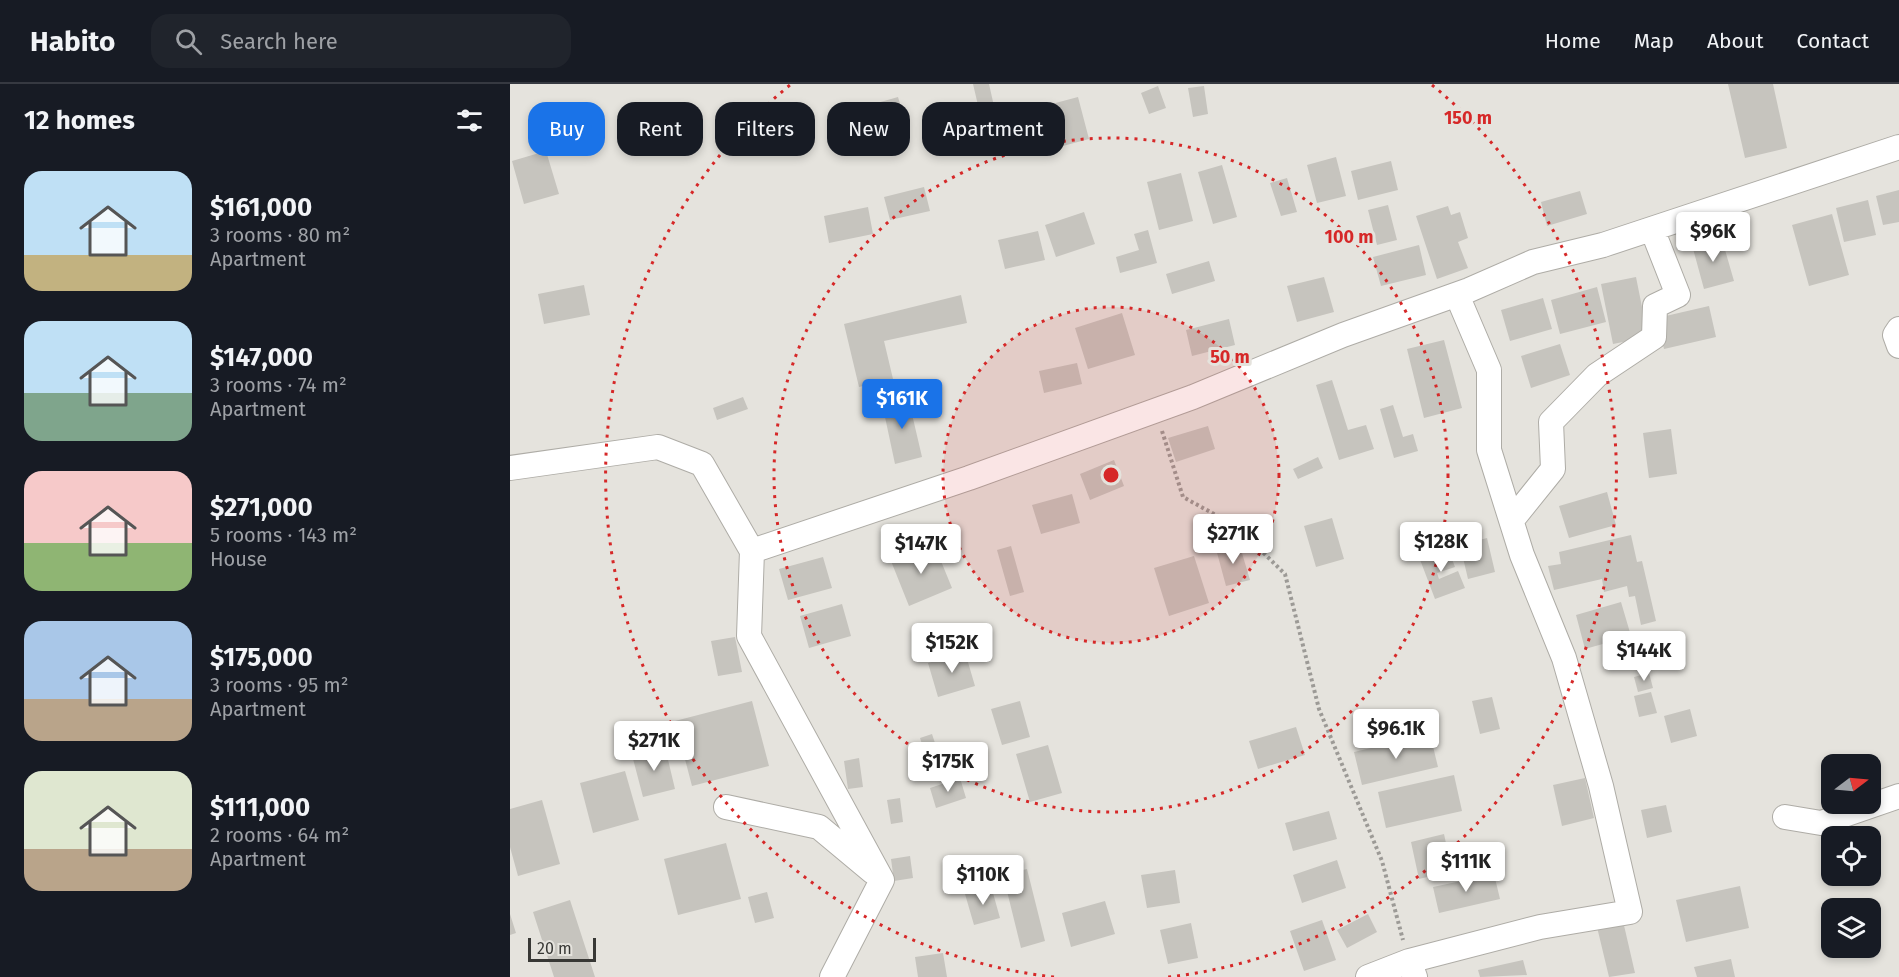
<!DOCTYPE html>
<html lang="en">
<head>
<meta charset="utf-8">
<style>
	:root { --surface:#171b24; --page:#20242c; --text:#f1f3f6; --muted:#9ea1a6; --line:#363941; --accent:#1a73e8 }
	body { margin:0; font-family:"Fira Sans",sans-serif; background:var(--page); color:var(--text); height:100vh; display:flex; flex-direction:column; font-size:22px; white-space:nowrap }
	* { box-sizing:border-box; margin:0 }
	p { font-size:20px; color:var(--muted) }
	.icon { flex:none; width:33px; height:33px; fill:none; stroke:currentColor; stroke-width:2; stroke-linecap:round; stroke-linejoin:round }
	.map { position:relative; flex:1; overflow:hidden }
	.panel { display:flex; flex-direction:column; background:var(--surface); width:510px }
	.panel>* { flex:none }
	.guide { position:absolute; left:18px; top:18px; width:570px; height:54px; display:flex; gap:12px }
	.needle { width:39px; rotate:74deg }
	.controls { position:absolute; left:1311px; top:670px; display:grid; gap:12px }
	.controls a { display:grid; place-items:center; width:60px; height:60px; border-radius:12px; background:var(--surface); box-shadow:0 3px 9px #0003; font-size:30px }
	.scale { position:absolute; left:18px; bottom:15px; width:68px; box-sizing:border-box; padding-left:6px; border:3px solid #383835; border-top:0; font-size:16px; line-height:21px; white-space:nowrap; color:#383835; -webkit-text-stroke:4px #e5e3dd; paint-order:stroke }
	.price { position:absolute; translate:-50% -51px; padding:0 14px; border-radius:6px; background:#fff; color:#222; font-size:20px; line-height:39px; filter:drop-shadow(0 2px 3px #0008) }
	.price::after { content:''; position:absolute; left:50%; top:36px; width:18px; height:14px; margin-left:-9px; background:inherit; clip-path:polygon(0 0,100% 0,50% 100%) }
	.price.on { background:var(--accent); color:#fff }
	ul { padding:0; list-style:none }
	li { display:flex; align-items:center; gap:18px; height:150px; padding:0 24px }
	li span { display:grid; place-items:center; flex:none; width:168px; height:120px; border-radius:18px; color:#555 }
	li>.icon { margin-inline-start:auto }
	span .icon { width:72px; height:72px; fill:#fffc; stroke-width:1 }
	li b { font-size:26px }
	h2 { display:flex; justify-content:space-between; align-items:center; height:72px; padding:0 24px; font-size:26px }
	.chip { padding:0 21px; border-radius:18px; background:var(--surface); box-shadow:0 3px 9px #0003; font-size:21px; line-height:54px }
	.chip.on { background:var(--accent); color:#fff }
	header { display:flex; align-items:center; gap:36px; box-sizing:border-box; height:84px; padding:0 30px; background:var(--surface); border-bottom:2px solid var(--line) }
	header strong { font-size:28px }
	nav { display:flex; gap:33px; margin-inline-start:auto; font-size:21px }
	.search { width:420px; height:54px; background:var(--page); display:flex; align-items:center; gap:15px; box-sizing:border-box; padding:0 21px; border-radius:18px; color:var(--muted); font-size:22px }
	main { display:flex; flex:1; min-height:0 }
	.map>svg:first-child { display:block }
	.building { fill:#c6c4be }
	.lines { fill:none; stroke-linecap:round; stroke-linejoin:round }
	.minor-casing { stroke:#aeaca6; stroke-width:26 }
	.path { stroke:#9c9a96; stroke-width:4; stroke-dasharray:3 3; stroke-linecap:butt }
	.minor { stroke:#fff; stroke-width:24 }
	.ring { fill:none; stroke:#d62828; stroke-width:3; stroke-dasharray:3 6 }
	.centre { fill:#d62828; stroke:#e5e3dd; stroke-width:3 }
	.ring-label { font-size:18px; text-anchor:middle; font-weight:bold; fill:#d62828; stroke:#e5e3dd; stroke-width:6; stroke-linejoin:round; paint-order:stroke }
</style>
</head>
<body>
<header>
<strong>Habito</strong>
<div class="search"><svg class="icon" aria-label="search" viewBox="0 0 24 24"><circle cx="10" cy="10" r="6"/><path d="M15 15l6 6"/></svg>Search here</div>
<nav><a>Home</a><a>Map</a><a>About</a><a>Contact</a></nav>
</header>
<main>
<section class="panel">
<h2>12 homes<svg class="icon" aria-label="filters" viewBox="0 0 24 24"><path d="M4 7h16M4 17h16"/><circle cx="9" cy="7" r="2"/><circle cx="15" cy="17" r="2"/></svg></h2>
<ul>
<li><span style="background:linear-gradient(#bfe0f5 70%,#c2b280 0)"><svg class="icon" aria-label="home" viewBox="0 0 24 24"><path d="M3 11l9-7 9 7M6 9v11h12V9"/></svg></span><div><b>$161,000</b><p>3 rooms · 80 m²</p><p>Apartment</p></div></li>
<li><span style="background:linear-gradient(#bfe0f5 60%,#7fa58c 0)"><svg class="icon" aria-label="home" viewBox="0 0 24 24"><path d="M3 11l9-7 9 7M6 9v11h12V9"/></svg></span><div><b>$147,000</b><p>3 rooms · 74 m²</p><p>Apartment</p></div></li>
<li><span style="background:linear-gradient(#f6c9c9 60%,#8fb573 0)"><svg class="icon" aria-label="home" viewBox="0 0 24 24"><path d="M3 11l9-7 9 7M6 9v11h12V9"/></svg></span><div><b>$271,000</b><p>5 rooms · 143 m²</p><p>House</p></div></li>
<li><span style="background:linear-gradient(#a9c7e8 65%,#b9a48a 0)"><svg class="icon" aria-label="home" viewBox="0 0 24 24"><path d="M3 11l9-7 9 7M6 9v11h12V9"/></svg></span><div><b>$175,000</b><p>3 rooms · 95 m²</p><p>Apartment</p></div></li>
<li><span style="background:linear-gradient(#dfe7d0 65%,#b9a48a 0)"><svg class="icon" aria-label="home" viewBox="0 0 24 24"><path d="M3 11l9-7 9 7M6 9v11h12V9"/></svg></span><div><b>$111,000</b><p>2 rooms · 64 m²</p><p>Apartment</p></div></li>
</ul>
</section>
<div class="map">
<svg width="1389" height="893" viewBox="0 0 1389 893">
	<rect width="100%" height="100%" fill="#e5e3dd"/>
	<!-- building -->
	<path class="building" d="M 463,0 L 479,0 L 486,31 L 471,34 Z
		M 1218,0 L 1263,0 L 1277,64 L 1235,74 Z
		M 648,2 L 656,24 L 639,30 L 631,9 Z
		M 694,2 L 698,30 L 683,33 L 678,4 Z
		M 388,13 L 397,43 L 375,50 L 367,19 Z
		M 568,13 L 579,55 L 534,67 L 523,25 Z
		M 255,37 L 262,63 L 230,72 L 223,46 Z
		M 36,67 L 49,110 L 14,120 L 2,77 Z
		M 826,73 L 836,112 L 807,119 L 797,81 Z
		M 881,77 L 888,106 L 848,116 L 841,87 Z
		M 712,81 L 727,133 L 703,140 L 688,88 Z
		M 671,89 L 683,137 L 649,146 L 637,98 Z
		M 777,94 L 787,128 L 771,132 L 760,99 Z
		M 414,103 L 420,127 L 380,136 L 374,113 Z
		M 1389,106 L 1389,138 L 1373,141 L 1366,112 Z
		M 1070,107 L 1077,130 L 1037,142 L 1031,118 Z
		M 1358,116 L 1366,151 L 1334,158 L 1326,124 Z
		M 878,121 L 887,156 L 867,161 L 858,126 Z
		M 938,122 L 941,131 L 950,128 L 958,154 L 948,158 L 958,184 L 927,195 L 906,132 Z
		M 358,123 L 363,150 L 319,159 L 314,132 Z
		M 574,128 L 585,160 L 546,173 L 535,141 Z
		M 1322,130 L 1339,191 L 1299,202 L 1282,141 Z
		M 638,146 L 647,179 L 610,189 L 606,173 L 629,166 L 624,150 Z
		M 528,147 L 535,176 L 495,185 L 488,156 Z
		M 1211,152 L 1224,197 L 1194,205 L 1182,161 Z
		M 909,161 L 916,191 L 871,202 L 863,173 Z
		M 699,177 L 705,197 L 662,210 L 656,190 Z
		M 814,193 L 824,228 L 787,238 L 777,202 Z
		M 1126,193 L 1138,253 L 1103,260 L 1091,200 Z
		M 74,201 L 80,231 L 34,240 L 28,210 Z
		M 1087,203 L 1096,238 L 1050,250 L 1041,216 Z
		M 451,211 L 457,239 L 374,257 L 383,295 L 349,303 L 334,240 Z
		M 1033,214 L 1042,245 L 1000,257 L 991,226 Z
		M 1199,222 L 1206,253 L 1154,265 L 1147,234 Z
		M 612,229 L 625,271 L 578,285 L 565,244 Z
		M 719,235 L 725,261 L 682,272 L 676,246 Z
		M 934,256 L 952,324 L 914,334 L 897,265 Z
		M 1050,260 L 1060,291 L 1021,304 L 1011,272 Z
		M 567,279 L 572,300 L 534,309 L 529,287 Z
		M 822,296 L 838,346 L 856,341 L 864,365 L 829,376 L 806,301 Z
		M 233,313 L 238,325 L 207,336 L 203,324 Z
		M 398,313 L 412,373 L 385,380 L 372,319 Z
		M 883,321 L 893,353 L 903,350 L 908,367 L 884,374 L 870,325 Z
		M 698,342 L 705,365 L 666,378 L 658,354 Z
		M 1161,345 L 1167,390 L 1139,394 L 1133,349 Z
		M 808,373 L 813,384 L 788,395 L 783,385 Z
		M 604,376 L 614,402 L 580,416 L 570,390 Z
		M 1097,408 L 1106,441 L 1059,454 L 1049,422 Z
		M 562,410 L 570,439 L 531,450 L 522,421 Z
		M 822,434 L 834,475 L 806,483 L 794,442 Z
		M 1121,451 L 1127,478 L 1132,477 L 1146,537 L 1131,541 L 1125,512 L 1119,513 L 1117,502 L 1094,508 L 1092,495 L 1044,506 L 1038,482 L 1051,480 L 1049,468 Z
		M 977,454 L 985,488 L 958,495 L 950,461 Z
		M 729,459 L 740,496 L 716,502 L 706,465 Z
		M 424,460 L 442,504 L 399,522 L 381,477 Z
		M 501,462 L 514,508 L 500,512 L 487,466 Z
		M 937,462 L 945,483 L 927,489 L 929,495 L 948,487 L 955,504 L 925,515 L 909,473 Z
		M 684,472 L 699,519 L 659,532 L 644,484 Z
		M 313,473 L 322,504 L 278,516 L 269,485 Z
		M 1111,518 L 1121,552 L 1075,565 L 1066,531 Z
		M 332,520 L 341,552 L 299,564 L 290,532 Z
		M 225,553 L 232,588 L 208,592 L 201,557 Z
		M 455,568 L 465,602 L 428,613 L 418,579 Z
		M 1139,589 L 1143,604 L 1128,608 L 1124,593 Z
		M 1141,608 L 1147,629 L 1129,633 L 1124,612 Z
		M 982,613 L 990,645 L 970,650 L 962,617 Z
		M 242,617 L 259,682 L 182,702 L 165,637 Z
		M 510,617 L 520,653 L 492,661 L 481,625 Z
		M 1180,625 L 1187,652 L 1161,659 L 1154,632 Z
		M 786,643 L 795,671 L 748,685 L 739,657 Z
		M 422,650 L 433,683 L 421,687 L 410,654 Z
		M 920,650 L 928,683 L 852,701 L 844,668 Z
		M 538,661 L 552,709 L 520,718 L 506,670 Z
		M 155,663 L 165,705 L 133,713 L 122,671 Z
		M 349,674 L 353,703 L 338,705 L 334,677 Z
		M 115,687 L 129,736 L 83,749 L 70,699 Z
		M 944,691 L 952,727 L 876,744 L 868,708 Z
		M 450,694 L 456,714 L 426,724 L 420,704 Z
		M 1075,694 L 1084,734 L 1052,742 L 1043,701 Z
		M 390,714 L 393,738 L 381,740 L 377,716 Z
		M 32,716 L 50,780 L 8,792 L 0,763 L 0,725 Z
		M 1156,721 L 1162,748 L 1137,754 L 1131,726 Z
		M 819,727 L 827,755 L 783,767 L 775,739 Z
		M 934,750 L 942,787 L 909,795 L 901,758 Z
		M 216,759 L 231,815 L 168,831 L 154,775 Z
		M 400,772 L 403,794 L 384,797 L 381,775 Z
		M 827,776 L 836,804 L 792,819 L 783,791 Z
		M 517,785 L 535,857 L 511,864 L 493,791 Z
		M 665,786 L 670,819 L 637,824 L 631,791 Z
		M 984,790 L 990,815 L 929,829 L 923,803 Z
		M 481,802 L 490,834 L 464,841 L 455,810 Z
		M 1230,802 L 1239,844 L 1176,858 L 1166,816 Z
		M 257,808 L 264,834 L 245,839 L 238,813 Z
		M 60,816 L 85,893 L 44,893 L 23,828 Z
		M 595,817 L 605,850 L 561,863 L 552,829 Z
		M 0,830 L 6,849 L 0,851 Z
		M 858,830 L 867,848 L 837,864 L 827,846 Z
		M 812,836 L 826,876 L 794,887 L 780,847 Z
		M 1113,837 L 1125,889 L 1099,893 L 1087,843 Z
		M 681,839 L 688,874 L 658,880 L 650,846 Z
		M 433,869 L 437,893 L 408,893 L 405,873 Z
		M 1221,875 L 1225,893 L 1187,893 L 1184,883 Z
		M 1013,876 L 1017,891 L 970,893 L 968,886 Z"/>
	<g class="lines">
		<!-- minor casing -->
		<g class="minor-casing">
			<path id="minor" d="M 1389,245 L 1385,251 L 1389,262
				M 0,384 L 148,363 L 192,380 L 242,467 L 239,552 L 372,796 L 322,893
				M 1002,436 L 1043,385 L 1041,338 L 1087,291 L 1144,253 L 1145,222 L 1168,211 L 1142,145
				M 242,467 L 459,394 L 683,313 L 833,251 L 959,206 L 1023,178 L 1093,161 L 1389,63
				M 216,723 L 309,743 L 363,788
				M 1275,733 L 1311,739 L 1389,712
				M 899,877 L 1030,843 L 1120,828 L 1091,702 L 1054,574 L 1012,471 L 979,366 L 979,286 L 947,211
				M 858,893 L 899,877 L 905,893"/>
		</g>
		<!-- path -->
		<path class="path" d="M 652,347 L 673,413 L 726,442 L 775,490 L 809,625 L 872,777 L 893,856"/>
		<!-- minor -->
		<use href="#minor" class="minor"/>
	</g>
	<!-- distance rings -->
	<circle cx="601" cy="391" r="168" fill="#d62828" fill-opacity=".12"/>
	<g class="ring">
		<circle cx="601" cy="391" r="168"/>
		<circle cx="601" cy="391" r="337"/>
		<path d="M544 893A505 505 0 0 1 280 1M922 1A505 505 0 0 1 658 893"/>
	</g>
	<circle cx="601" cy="391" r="9" class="centre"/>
	<g class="ring-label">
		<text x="958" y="40">150 m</text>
		<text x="839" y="159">100 m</text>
		<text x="720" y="279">50 m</text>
	</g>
</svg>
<div class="controls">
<a><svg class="needle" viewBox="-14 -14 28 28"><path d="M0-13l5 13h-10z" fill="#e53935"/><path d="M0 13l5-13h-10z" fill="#9ea1a6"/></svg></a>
<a><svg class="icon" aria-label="locate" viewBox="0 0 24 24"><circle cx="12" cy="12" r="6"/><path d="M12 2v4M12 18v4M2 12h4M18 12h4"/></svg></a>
<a><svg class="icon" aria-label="layers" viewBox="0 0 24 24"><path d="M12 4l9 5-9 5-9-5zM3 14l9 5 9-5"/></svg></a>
</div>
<div class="scale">20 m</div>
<b class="price" style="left:1203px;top:179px">$96K</b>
<b class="price on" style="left:392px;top:346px">$161K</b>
<b class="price" style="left:723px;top:481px">$271K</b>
<b class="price" style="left:931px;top:489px">$128K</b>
<b class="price" style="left:411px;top:491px">$147K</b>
<b class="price" style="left:442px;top:590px">$152K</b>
<b class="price" style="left:1134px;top:598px">$144K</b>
<b class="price" style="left:886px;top:676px">$96.1K</b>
<b class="price" style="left:144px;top:688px">$271K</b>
<b class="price" style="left:438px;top:709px">$175K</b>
<b class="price" style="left:956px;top:809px">$111K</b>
<b class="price" style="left:473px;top:822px">$110K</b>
<div class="guide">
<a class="chip on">Buy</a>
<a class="chip">Rent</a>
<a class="chip">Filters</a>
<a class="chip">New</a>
<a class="chip">Apartment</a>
</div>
</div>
</main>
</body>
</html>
